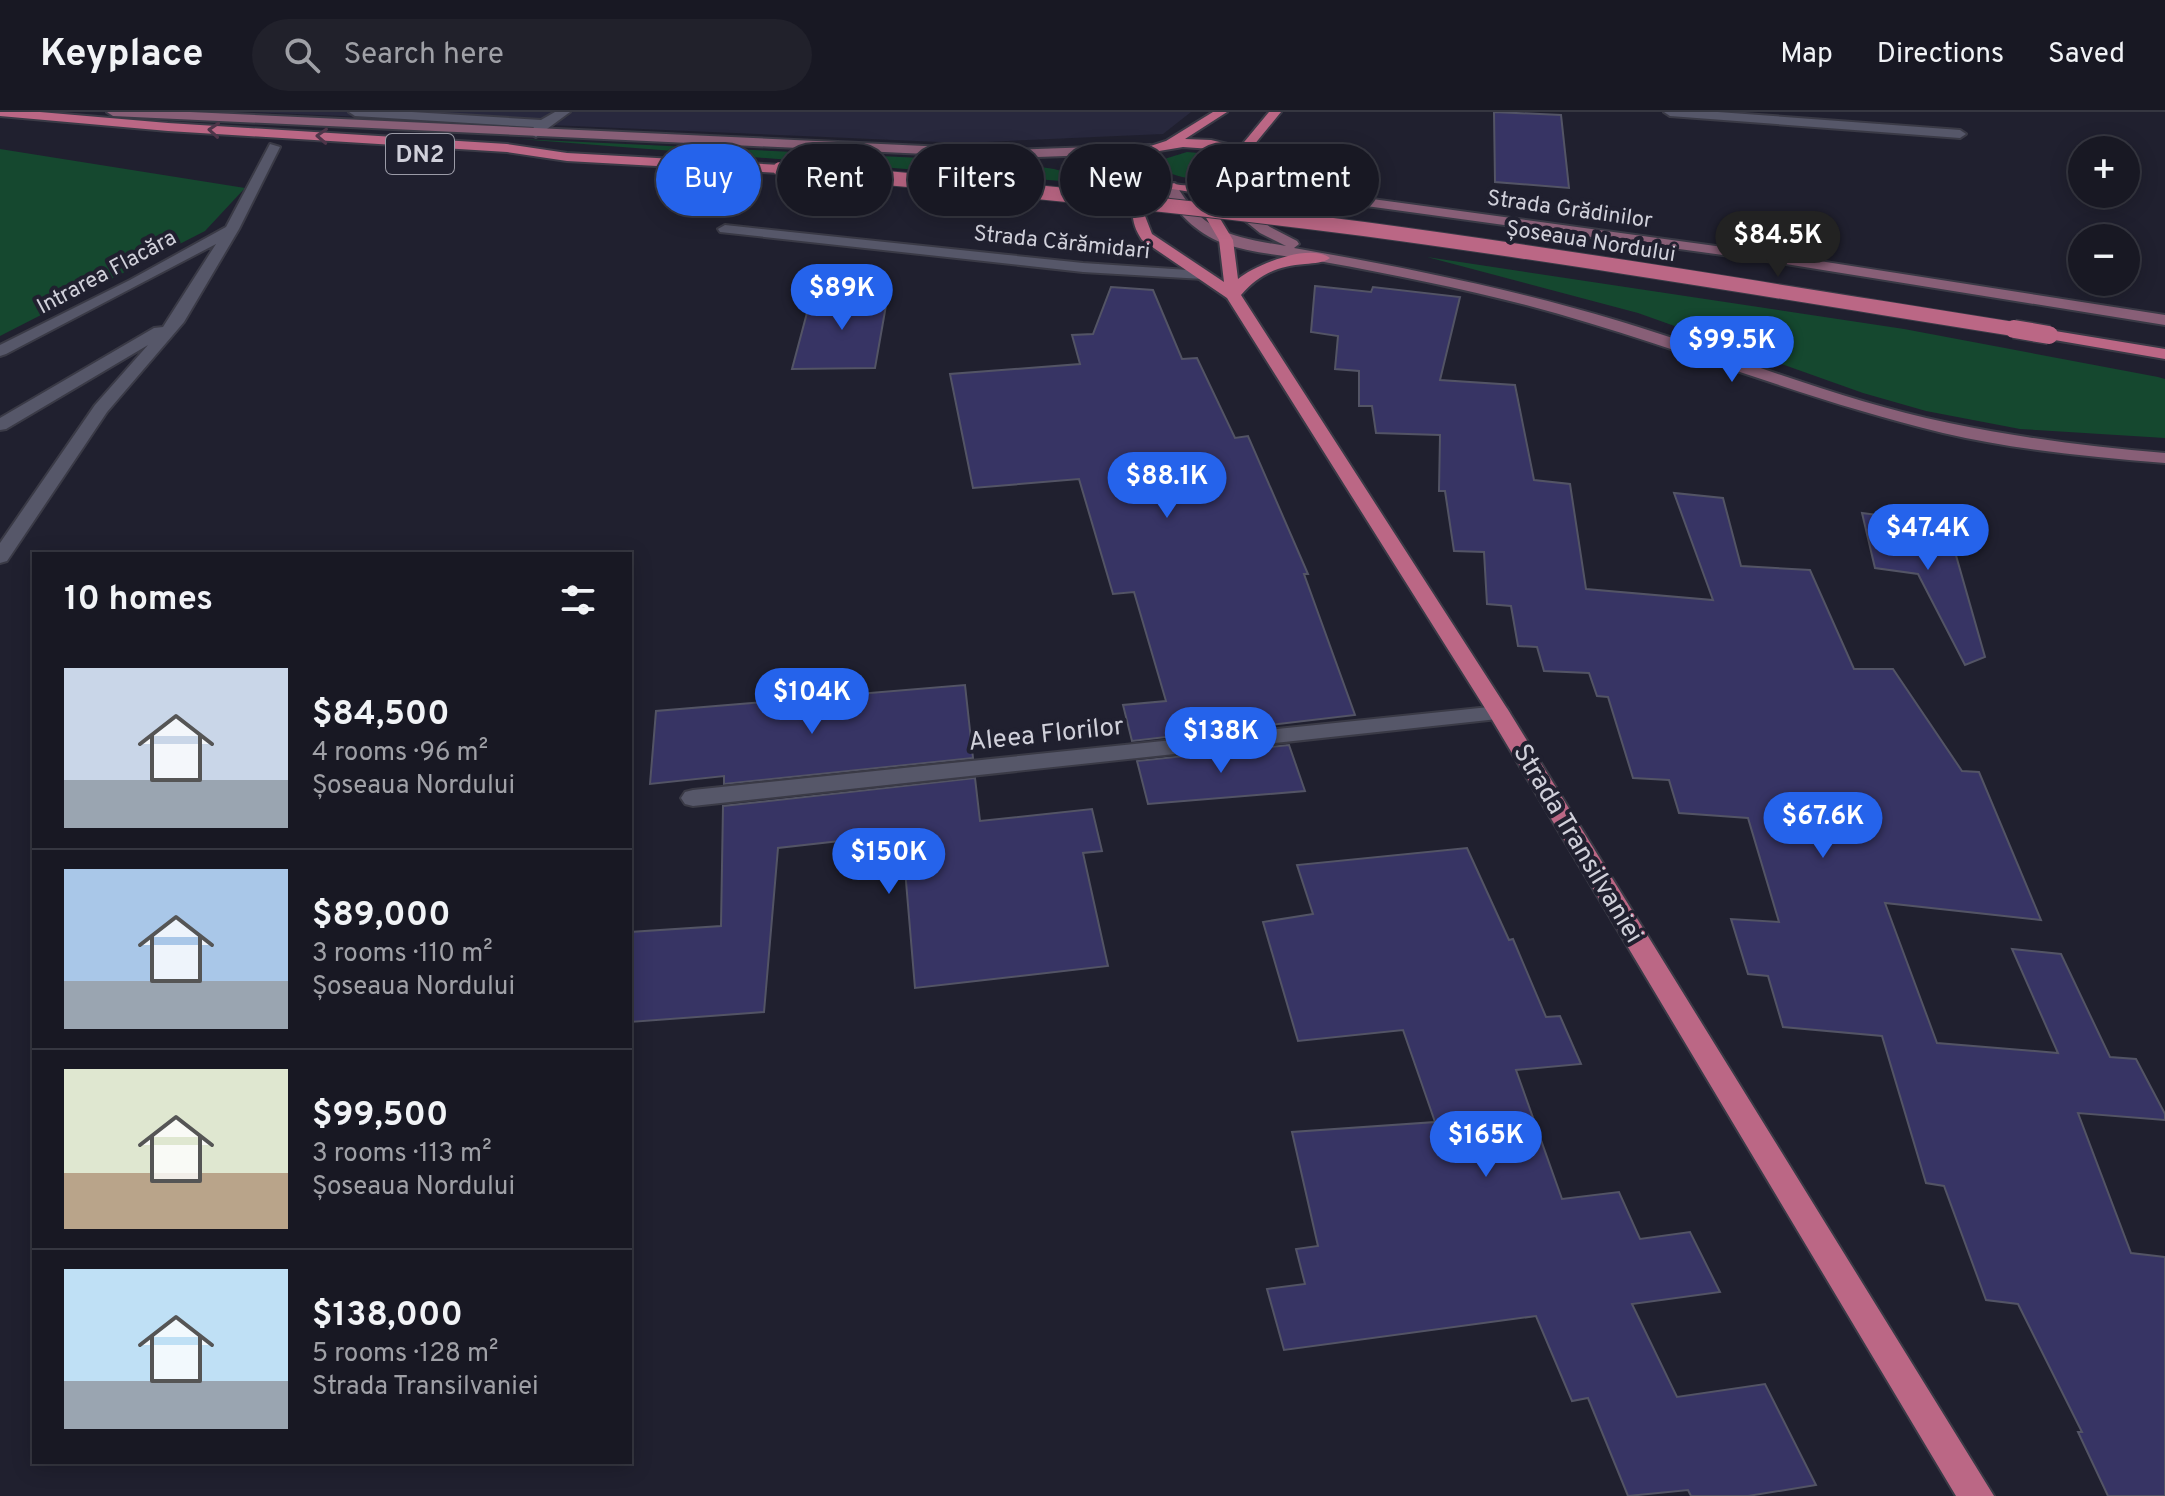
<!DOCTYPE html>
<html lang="en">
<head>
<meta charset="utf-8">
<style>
	:root { --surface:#181823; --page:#21212b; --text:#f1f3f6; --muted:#9fa0a6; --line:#363741; --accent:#2563eb }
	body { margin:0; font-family:Overpass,sans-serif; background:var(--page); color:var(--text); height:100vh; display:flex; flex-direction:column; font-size:30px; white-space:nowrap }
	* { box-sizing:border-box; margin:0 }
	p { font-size:26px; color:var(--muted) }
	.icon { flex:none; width:44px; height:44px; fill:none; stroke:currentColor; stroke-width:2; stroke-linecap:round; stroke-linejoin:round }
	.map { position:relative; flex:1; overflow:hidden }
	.drawer { position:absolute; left:32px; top:440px; width:600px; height:912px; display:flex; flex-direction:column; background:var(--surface); border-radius:0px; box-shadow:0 4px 20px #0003,0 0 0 2px var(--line) }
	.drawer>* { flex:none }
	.top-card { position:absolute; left:656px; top:32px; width:760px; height:72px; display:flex; gap:16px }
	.fabs { position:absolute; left:2068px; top:24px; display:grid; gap:16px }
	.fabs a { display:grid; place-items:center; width:72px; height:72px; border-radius:50%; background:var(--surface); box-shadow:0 4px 20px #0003,0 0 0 2px var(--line); font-size:40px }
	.price { position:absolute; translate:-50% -68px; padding:0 18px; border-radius:28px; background:var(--accent); color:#fff; font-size:26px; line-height:52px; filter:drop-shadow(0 2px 4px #0008) }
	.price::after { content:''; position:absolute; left:50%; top:48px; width:24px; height:18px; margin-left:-12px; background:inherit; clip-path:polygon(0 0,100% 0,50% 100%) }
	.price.selected { background:#222; color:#fff }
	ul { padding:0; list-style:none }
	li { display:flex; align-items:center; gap:24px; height:200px; padding:0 32px }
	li+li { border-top:2px solid var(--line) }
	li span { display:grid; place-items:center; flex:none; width:224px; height:160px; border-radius:0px; color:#555 }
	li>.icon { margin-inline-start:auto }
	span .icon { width:96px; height:96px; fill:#fffc; stroke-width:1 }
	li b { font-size:34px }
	h2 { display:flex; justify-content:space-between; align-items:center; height:96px; padding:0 32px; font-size:34px }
	.tag { padding:0 28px; border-radius:36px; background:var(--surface); box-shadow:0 4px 20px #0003,0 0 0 2px var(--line); font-size:28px; line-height:72px }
	.tag.selected { background:var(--accent); color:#fff }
	header { display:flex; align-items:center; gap:48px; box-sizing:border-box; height:112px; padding:0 40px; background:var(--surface); border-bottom:2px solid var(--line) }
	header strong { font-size:38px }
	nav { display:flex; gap:44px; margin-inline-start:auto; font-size:28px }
	.search { width:560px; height:72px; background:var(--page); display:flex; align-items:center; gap:20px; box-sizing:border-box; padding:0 28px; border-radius:44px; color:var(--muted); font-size:30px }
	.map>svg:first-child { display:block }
	.built { fill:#28283d }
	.green { fill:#15482f }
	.building { fill:#373464; stroke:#535465; stroke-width:2 }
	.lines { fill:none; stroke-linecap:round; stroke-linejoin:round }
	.lane-casing { stroke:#3a3a46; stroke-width:4 }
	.street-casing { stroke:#3a3a46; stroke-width:4 }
	.secondary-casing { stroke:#3a3a46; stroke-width:4 }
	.primary-casing { stroke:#3a3a46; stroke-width:4 }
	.lane { fill:#565769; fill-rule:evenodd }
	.street { fill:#565769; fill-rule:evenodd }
	.secondary { fill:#885f77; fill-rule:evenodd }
	.primary { fill:#bb6785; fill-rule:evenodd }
	.primary-bridge-far1-casing { stroke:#3a3a46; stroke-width:16; stroke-linecap:butt }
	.primary-bridge-casing { stroke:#3a3a46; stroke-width:21; stroke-linecap:butt }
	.primary-bridge-far1 { stroke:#bb6785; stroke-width:14 }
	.primary-bridge { stroke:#bb6785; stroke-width:18 }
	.oneway { stroke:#4e3549 }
	.labels { text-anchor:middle; stroke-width:8; stroke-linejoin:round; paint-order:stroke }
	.far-street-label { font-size:22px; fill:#d0d0da; stroke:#20202f }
	.shield { fill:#20202f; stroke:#9b9ba7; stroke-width:2 }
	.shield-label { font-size:24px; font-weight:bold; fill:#d0d0da }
	.street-label { font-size:26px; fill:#d0d0da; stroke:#20202f }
</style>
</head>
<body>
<header>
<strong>Keyplace</strong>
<div class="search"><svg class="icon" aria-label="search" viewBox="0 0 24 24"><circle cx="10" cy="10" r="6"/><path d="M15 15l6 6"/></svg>Search here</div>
<nav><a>Map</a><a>Directions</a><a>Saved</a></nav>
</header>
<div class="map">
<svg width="2165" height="1384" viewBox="0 0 2165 1384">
	<rect width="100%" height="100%" fill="#20202f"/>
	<!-- built -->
	<path class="built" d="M 251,0 L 1191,0 L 1163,22 L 963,31 Z"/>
	<!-- green -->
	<path class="green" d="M 519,27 L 1007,50 L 1054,57 L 1113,73 Z
		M 0,37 L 245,76 L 205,119 L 0,224 Z
		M 1187,40 L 1210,42 L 1229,52 L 1229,56 C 1212,71 1179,69 1161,56 L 1161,48 Z
		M 1427,145 L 1904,217 L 2158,265 L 2165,267 L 2165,326 L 2020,317 L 1926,299 L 1863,281 L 1638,201 Z"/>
	<!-- building -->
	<path class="building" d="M 1494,0 L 1561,3 L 1569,76 L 1495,70 Z
		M 1315,174 L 1371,180 L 1373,175 L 1460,185 L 1440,268 L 1515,273 L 1534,368 L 1570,372 L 1586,477 L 1713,488 L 1674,381 L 1723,386 L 1741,454 L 1810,458 L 1854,557 L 1893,557 L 1962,659 L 1979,660 L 2041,808 L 1885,791 L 1937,931 L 2058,941 L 2012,837 L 2061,842 L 2110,945 L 2136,947 L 2165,1002 L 2165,1008 L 2078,1001 L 2131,1141 L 2165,1145 L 2165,1384 L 2108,1384 L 2078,1320 L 2082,1320 L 2018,1192 L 1986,1188 L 1944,1074 L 1926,1071 L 1882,924 L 1783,915 L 1768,864 L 1748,862 L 1731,807 L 1779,810 L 1748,706 L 1679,701 L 1669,668 L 1633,666 L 1608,585 L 1597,584 L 1589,561 L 1544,559 L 1537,535 L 1518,534 L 1511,494 L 1487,492 L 1484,440 L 1454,439 L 1445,379 L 1439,379 L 1440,323 L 1376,321 L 1372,294 L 1359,294 L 1359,259 L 1335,257 L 1338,224 L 1311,220 Z
		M 1111,175 L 1153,178 L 1182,247 L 1197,246 L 1235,326 L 1248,324 L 1308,462 L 1304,462 L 1355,603 L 1132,629 L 1123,593 L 1166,589 L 1134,480 L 1113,482 L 1079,367 L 973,376 L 950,262 L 1080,252 L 1072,223 L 1093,222 Z
		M 812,182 L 888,182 L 875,256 L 792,257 Z
		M 1862,401 L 1947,412 L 1985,545 L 1965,553 L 1918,462 L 1875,456 Z
		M 965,573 L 973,646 L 724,672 L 724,664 L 650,672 L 656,599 Z
		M 1289,633 L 1305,679 L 1148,692 L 1137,649 Z
		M 975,666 L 980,709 L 1092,697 L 1102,739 L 1083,741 L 1108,854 L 915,876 L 902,722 L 778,736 L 764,900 L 630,910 L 630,820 L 721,814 L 723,694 Z
		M 1467,736 L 1509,828 L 1513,827 L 1546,905 L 1560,904 L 1581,952 L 1516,958 L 1562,1087 L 1619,1080 L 1640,1127 L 1690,1120 L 1720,1180 L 1632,1192 L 1677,1285 L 1765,1272 L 1816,1373 L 1748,1384 L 1691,1384 L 1688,1378 L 1628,1384 L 1588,1286 L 1572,1289 L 1536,1204 L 1284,1238 L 1267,1177 L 1305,1172 L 1296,1137 L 1318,1134 L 1292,1020 L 1435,1010 L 1403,918 L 1298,929 L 1263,810 L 1313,802 L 1297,753 Z"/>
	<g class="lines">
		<!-- lane casing -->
		<g class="lane-casing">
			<path id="lane" d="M 349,0 L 412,0 L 541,8 L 555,0 L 570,0 L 536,25 L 530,21 L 534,15 L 355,4 Z
				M 270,32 L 280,35 L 239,117 L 184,210 L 107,300 L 7,449 L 0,451 L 0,431 L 95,293 L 148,233 L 6,317 L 0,318 L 0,306 L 154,216 L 163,215 L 216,132 L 6,242 L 0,244 L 0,233 L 130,168 L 226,115 Z
				M 725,113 L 1083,151 L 1203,159 L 1210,163 L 1203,167 L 1083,160 L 720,120 L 718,117 Z
				M 1499,594 L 1507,596 L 1510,601 L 1507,606 L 693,694 L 685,692 L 681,686 L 685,680 L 693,678 Z"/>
		</g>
		<!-- street casing -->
		<g class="street-casing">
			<path id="street" d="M 1664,0 L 1718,0 L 1960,18 L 1966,22 L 1960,26 L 1670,4 Z"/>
		</g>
		<!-- secondary casing -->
		<g class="secondary-casing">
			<path id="secondary" d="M 107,0 L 190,0 L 1011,38 L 1150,33 L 1156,37 L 1150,41 L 1011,46 L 113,4 Z
				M 1249,46 L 1259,46 L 1316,72 L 1304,75 L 1249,52 Z
				M 1080,47 L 1135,55 L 1141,59 L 1135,63 L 1075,54 L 1074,51 Z
				M 1233,68 L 1774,142 L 2165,203 L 2165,213 L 1774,150 L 1228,75 L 1228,69 Z
				M 1165,71 L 1175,71 C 1203,121 1232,125 1286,134 L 1260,121 L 1208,79 L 1208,73 L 1218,73 L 1270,115 L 1297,129 L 1299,132 L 1294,136 C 1403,155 1513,177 1619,209 C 1729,242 1837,288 1949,311 C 2021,326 2092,335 2165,341 L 2165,351 C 2090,345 2016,338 1943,321 C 1802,287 1666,230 1526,193 C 1459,176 1392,162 1324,150 C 1293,144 1252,142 1223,131 C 1197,122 1174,99 1163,74 Z"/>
		</g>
		<!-- primary casing -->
		<g class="primary-casing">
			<path id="primary" d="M 0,0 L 40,0 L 168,11 L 507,32 L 567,41 L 780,53 L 786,57 L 780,61 L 567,49 L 507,40 L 168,19 L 0,4 Z
				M 1213,0 L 1227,0 L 1185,27 L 1211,28 L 1240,35 L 1269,0 L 1281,0 L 1249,39 L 1260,49 L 1260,62 L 1233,75 L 1204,80 L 1233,128 L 1238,167 C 1256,152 1310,131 1330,146 C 1323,151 1315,151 1305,152 C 1278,154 1259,162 1241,183 L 1510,601 L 1994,1384 L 1956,1384 L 1488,601 L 1227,186 L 1142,128 C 1127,106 1133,91 1141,68 L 1127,51 L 1138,38 L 1166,29 ZM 1183,35 L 1226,38 L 1248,50 L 1248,58 C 1220,77 1161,83 1140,51 L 1153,40 ZM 1153,74 L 1191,80 L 1219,128 L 1224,170 L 1152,122 L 1145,104 Z
				M 2049,218 L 2165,237 L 2165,247 L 2043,226 L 2043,220 Z"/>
		</g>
		<!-- lane -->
		<use href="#lane" class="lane"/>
		<!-- street -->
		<use href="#street" class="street"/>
		<!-- secondary -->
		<use href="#secondary" class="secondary"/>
		<!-- primary -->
		<use href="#primary" class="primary"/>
		<!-- primary-bridge-far1 casing -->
		<g class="primary-bridge-far1-casing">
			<path id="primary-bridge-far1" d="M 780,57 C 975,73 1170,92 1364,117 C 1586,147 1806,184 2026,219"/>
		</g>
		<!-- primary-bridge casing -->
		<g class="primary-bridge-casing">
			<path id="primary-bridge" d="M 2014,217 L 2049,223"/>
		</g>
		<!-- primary-bridge-far1 -->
		<use href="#primary-bridge-far1" class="primary-bridge-far1"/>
		<!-- primary-bridge -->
		<use href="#primary-bridge" class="primary-bridge"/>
	</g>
	<!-- one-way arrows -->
	<defs><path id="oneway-chevron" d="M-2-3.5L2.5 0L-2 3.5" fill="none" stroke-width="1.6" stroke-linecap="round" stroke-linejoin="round" transform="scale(2)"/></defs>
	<g class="oneway">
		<use href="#oneway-chevron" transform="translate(214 18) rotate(-176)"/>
		<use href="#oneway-chevron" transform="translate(322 24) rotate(-177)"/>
	</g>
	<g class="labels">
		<!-- far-street labels -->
		<g class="far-street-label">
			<text transform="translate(1570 96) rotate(8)" y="8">Strada Grădinilor</text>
			<text transform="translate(1591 128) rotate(9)" y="8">Șoseaua Nordului</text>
			<text transform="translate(1062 129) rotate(6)" y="8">Strada Cărămidari</text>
			<text transform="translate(106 159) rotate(-28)" y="8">Intrarea Flacăra</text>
		</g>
		<!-- shield labels -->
		<rect class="shield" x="386" y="22" width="68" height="40" rx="6"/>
		<g class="shield-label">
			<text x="420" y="50">DN2</text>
		</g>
		<!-- street labels -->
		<g class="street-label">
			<text transform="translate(1046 621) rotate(-6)" y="9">Aleea Florilor</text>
			<text transform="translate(1579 731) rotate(59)" y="9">Strada Transilvaniei</text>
		</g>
	</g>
</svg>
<div class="fabs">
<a>+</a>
<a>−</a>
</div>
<b class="price selected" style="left:1778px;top:167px">$84.5K</b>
<b class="price" style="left:842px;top:220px">$89K</b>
<b class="price" style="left:1732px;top:272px">$99.5K</b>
<b class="price" style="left:1167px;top:408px">$88.1K</b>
<b class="price" style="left:1928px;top:460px">$47.4K</b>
<b class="price" style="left:812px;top:624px">$104K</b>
<b class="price" style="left:1221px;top:663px">$138K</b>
<b class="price" style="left:1823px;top:748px">$67.6K</b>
<b class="price" style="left:889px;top:784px">$150K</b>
<b class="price" style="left:1486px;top:1067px">$165K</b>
<div class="top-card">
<a class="tag selected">Buy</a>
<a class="tag">Rent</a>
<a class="tag">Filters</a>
<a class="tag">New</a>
<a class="tag">Apartment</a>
</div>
<section class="drawer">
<h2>10 homes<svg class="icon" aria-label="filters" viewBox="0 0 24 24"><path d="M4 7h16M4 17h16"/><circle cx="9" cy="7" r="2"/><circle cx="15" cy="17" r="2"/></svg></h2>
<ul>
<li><span style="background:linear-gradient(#c9d6e8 70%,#9aa5b1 0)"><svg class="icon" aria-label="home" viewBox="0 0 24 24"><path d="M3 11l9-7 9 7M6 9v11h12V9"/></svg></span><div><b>$84,500</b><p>4 rooms · 96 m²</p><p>Șoseaua Nordului</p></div></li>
<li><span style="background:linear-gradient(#a9c7e8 70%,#9aa5b1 0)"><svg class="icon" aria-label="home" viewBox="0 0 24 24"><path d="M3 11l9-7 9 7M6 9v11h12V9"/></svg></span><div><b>$89,000</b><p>3 rooms · 110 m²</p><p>Șoseaua Nordului</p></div></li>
<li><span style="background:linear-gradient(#dfe7d0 65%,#b9a48a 0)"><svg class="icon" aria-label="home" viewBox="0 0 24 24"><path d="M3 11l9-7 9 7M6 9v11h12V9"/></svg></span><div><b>$99,500</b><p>3 rooms · 113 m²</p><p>Șoseaua Nordului</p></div></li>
<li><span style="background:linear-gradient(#bfe0f5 70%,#9aa5b1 0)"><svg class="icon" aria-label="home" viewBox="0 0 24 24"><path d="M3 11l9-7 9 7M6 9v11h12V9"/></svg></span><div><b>$138,000</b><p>5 rooms · 128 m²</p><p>Strada Transilvaniei</p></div></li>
</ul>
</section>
</div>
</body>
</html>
